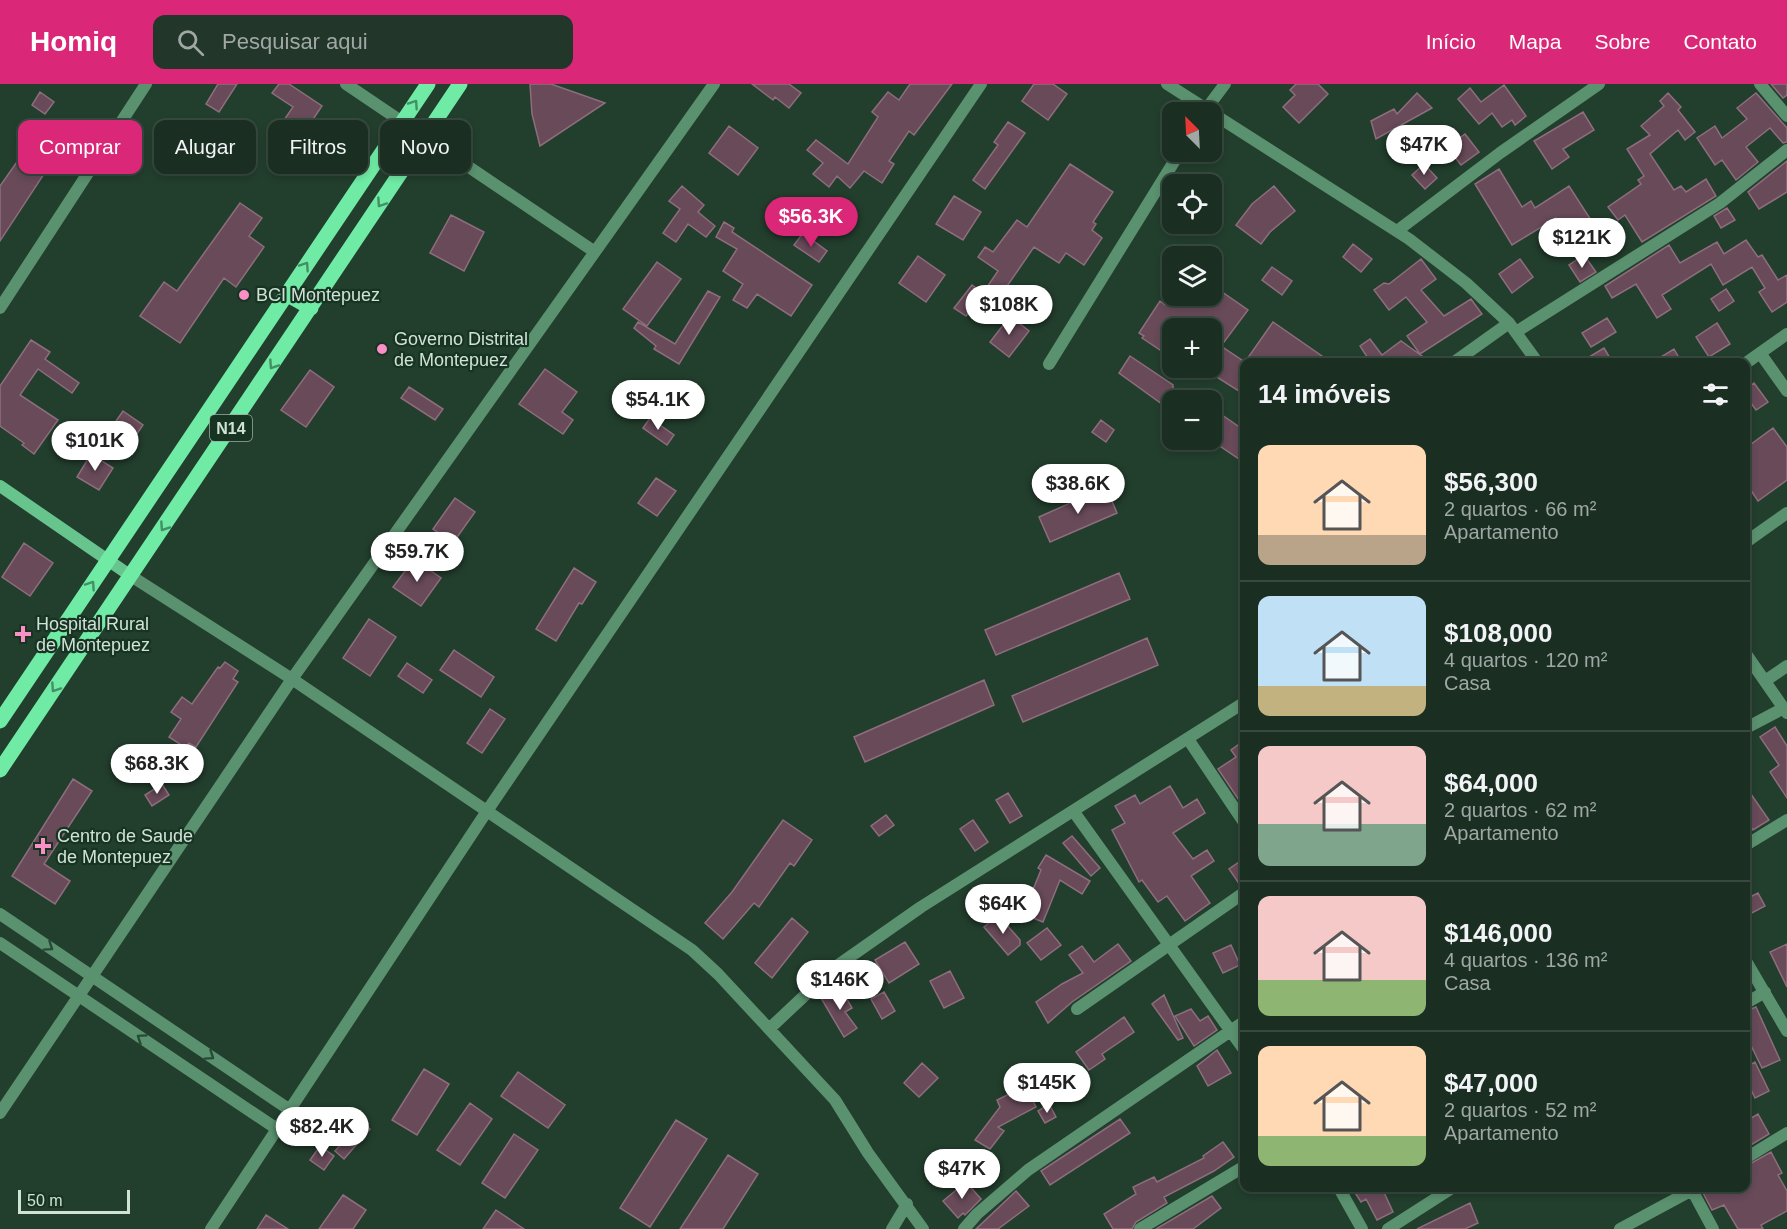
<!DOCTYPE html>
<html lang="pt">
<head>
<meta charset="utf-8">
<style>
	:root { --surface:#1a2e22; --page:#23362a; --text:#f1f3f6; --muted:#9fa8a5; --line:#384a40; --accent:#db2777 }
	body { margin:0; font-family:Helvetica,sans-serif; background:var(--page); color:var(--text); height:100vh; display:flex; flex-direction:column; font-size:22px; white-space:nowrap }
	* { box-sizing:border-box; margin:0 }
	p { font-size:20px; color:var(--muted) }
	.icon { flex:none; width:33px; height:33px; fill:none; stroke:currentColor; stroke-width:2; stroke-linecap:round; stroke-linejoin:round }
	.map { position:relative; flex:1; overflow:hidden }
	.details { position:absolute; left:1240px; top:274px; width:510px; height:834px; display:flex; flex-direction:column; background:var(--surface); border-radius:12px; box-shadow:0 3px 9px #0003,0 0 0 2px var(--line) }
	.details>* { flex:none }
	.top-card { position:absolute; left:18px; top:36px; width:570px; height:54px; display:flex; gap:12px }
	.needle { width:39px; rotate:336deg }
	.tools { position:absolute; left:1162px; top:18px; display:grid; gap:12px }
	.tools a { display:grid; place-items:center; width:60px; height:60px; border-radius:12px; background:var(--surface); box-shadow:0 3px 9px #0003,0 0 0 2px var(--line); font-size:30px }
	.scale { position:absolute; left:18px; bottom:15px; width:112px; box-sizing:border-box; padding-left:6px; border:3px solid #d0e1d6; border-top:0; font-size:16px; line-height:21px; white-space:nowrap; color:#d0e1d6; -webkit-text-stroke:4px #173423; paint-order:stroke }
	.price { position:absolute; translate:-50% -51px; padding:0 14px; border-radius:21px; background:#fff; color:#222; font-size:20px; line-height:39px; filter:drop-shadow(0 2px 3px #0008) }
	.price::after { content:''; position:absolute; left:50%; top:36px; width:18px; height:14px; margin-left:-9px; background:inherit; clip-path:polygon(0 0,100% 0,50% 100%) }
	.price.active { background:var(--accent); color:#fff }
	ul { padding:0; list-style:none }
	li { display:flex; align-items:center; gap:18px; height:150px; padding:0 18px }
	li+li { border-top:2px solid var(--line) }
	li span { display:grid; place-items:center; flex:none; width:168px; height:120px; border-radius:12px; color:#555 }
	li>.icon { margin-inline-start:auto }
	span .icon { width:72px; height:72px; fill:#fffc; stroke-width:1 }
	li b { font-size:26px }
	h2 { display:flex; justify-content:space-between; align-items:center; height:72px; padding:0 18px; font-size:26px }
	.tag { padding:0 21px; border-radius:12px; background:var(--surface); box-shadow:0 3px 9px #0003,0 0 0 2px var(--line); font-size:21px; line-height:54px }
	.tag.active { background:var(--accent); color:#fff }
	header { display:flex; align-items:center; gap:36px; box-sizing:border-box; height:84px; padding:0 30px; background:var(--accent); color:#fff }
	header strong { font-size:28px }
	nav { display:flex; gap:33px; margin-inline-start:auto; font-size:21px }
	.search { width:420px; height:54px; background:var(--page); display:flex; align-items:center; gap:15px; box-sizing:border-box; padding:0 21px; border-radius:12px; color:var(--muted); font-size:22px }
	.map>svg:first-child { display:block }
	.building { fill:#684a59; stroke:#8e6d7d; stroke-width:1.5 }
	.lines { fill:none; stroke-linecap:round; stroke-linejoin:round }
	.minor { stroke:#5a916f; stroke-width:12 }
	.secondary { stroke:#68c48d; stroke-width:12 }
	.primary { stroke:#70eba5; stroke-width:15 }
	.oneway { stroke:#449064 }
	.oneway2 { stroke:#284b36 }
	.poi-dot { fill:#fa8fc8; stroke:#173423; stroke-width:2 }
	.labels { text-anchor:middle; stroke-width:4.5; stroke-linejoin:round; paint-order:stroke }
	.shield { fill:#173423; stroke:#98ada0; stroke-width:1.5 }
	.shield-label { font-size:16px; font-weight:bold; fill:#d0e1d6 }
	.poi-label { font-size:18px; fill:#d0e1d6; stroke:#173423; text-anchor:start }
</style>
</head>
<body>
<header>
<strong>Homiq</strong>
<div class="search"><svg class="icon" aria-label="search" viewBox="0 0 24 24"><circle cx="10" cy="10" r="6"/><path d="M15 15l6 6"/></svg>Pesquisar aqui</div>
<nav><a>Início</a><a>Mapa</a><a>Sobre</a><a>Contato</a></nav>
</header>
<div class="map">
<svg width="1787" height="1145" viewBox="0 0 1787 1145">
	<rect width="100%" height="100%" fill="#223e2d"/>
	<!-- building -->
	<path class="building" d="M 218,0 L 237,0 L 219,28 L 206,20 Z
		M 279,0 L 289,0 L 322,22 L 287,74 L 267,61 L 293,23 L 272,9 Z
		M 530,0 L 551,0 L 605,19 L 540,62 L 532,30 Z
		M 752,0 L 789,0 L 801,9 L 789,24 L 775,13 L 773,16 Z
		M 910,0 L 952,0 L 914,51 L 909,47 L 889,77 L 894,80 L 882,99 L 864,87 L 850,104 L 837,92 L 829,103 L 813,90 L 823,79 L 807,66 L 816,56 L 848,80 L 878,33 L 872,28 L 888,8 L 899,16 Z
		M 1034,0 L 1053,0 L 1067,10 L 1048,36 L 1022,17 Z
		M 1296,0 L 1318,0 L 1328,10 L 1299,39 L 1283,23 L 1295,11 L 1290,6 Z
		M 1771,0 L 1787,0 L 1787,11 L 1783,14 Z
		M 1504,1 L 1526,32 L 1515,41 L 1512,36 L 1502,43 L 1492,29 L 1479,40 L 1458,15 L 1470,4 L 1481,18 Z
		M 40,8 L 54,18 L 45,30 L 32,21 Z
		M 1417,9 L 1432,24 L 1376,55 L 1371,37 L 1394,25 L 1397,30 Z
		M 1668,9 L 1681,23 L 1678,26 L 1695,48 L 1685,56 L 1678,46 L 1650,70 L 1674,106 L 1681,102 L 1686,108 L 1706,95 L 1716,112 L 1642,158 L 1625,131 L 1618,136 L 1608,123 L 1641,100 L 1638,96 L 1644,92 L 1627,65 L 1650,51 L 1641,42 L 1664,22 L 1660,17 Z
		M 1756,9 L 1787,44 L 1787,58 L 1783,59 L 1770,44 L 1746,63 L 1758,78 L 1736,96 L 1722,76 L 1715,81 L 1697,54 L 1715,42 L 1722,54 L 1747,35 L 1737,24 Z
		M 1583,28 L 1594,46 L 1563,65 L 1569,73 L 1552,85 L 1534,57 Z
		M 1008,38 L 1025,49 L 985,105 L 973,96 L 998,61 L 994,58 Z
		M 729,42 L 758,64 L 738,91 L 709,69 Z
		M 40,45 L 63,61 L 0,157 L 0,102 Z
		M 1465,50 L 1479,68 L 1461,81 L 1447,63 Z
		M 1787,77 L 1787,108 L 1759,125 L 1748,108 Z
		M 1070,80 L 1113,108 L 1093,138 L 1096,140 L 1092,146 L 1102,154 L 1084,181 L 1066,169 L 1059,179 L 1034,163 L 1003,208 L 1000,206 L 981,235 L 969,228 L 966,232 L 954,224 L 972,201 L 983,209 L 998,187 L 978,173 L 985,163 L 993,168 L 1017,136 L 1027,143 Z
		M 1424,80 L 1437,94 L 1425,105 L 1412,91 Z
		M 1499,85 L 1522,123 L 1531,117 L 1535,124 L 1569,102 L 1600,150 L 1576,166 L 1556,134 L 1512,161 L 1475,100 Z
		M 682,102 L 704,121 L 698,128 L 715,142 L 706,153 L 688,140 L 676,158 L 663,149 L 680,125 L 669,117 Z
		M 1274,102 L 1295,127 L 1270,148 L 1261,160 L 1236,141 L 1252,120 Z
		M 954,112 L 981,128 L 963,156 L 936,140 Z
		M 240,119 L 262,134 L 249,152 L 264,163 L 236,203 L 224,194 L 180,259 L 140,232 L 164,198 L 177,207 Z
		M 1727,124 L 1735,136 L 1721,144 L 1714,132 Z
		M 451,131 L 484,148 L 464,187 L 430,169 Z
		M 724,138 L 734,144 L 732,148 L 812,201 L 791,232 L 757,210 L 747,224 L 733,216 L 743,200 L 723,187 L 737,165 L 716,153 Z
		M 803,149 L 827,167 L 819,178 L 794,161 Z
		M 1746,156 L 1758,173 L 1762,171 L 1778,196 L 1787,191 L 1787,218 L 1772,228 L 1759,208 L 1765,204 L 1752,183 L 1723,201 L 1711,180 L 1662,211 L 1671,225 L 1657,234 L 1636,200 L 1612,214 L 1605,202 L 1669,161 L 1680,179 L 1717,158 L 1724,170 Z
		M 1353,160 L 1372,175 L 1361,188 L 1343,173 Z
		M 1584,171 L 1596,188 L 1580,198 L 1569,181 Z
		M 918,172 L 945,191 L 926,218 L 899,199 Z
		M 1421,175 L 1436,195 L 1421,206 L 1444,232 L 1471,215 L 1482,230 L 1420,270 L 1407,252 L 1427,238 L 1406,213 L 1389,226 L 1374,206 L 1384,199 L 1389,200 Z
		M 1520,175 L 1533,193 L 1512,209 L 1499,190 Z
		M 657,178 L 681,195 L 647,242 L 623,225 Z
		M 1272,183 L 1292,197 L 1282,211 L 1262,196 Z
		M 1215,203 L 1248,226 L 1221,262 L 1245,278 L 1273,238 L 1332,279 L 1245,279 L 1245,311 L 1212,290 L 1212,244 L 1173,244 L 1173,264 L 1165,259 L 1160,266 L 1142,254 L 1144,252 L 1139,249 L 1160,217 L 1165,221 L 1171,212 L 1212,212 Z
		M 1726,205 L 1734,217 L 1719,227 L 1711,215 Z
		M 708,207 L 720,213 L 679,280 L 654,265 L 656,262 L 634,244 L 638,238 L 675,260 Z
		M 1010,232 L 1029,247 L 1009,273 L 990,258 Z
		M 1607,234 L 1616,248 L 1591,263 L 1582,249 Z
		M 1717,239 L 1730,260 L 1709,273 L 1696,253 Z
		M 1370,255 L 1382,271 L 1401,257 L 1422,272 L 1413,279 L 1371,279 L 1360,262 Z
		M 31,256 L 50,268 L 45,275 L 79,299 L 72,309 L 38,285 L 20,311 L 58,336 L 34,370 L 22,361 L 24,359 L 0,342 L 0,302 Z
		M 1604,264 L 1613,279 L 1579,279 Z
		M 1674,265 L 1682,279 L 1651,279 Z
		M 1130,272 L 1173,301 L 1173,328 L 1119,289 Z
		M 545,285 L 577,308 L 562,328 L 573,336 L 563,350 L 519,320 Z
		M 310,286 L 334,303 L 306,343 L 281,326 Z
		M 1754,299 L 1768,318 L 1756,326 L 1746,312 L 1746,305 Z
		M 409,303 L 443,325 L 435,336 L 401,314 Z
		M 1212,324 L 1245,347 L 1245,379 L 1211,356 Z
		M 123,327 L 143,341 L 127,364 L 107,350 Z
		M 650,334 L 674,351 L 667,361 L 643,344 Z
		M 1101,336 L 1114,346 L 1106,358 L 1092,348 Z
		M 1773,344 L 1787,363 L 1787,396 L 1758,417 L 1746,399 L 1746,364 Z
		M 91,370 L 113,384 L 99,406 L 77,393 Z
		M 656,394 L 676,407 L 657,432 L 638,419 Z
		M 1106,403 L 1117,429 L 1050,458 L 1039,433 Z
		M 455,414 L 475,428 L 453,459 L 433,445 Z
		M 24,459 L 53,479 L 30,512 L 2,493 Z
		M 414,475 L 441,494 L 421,522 L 393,503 Z
		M 574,484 L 596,498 L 582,520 L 579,519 L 556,557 L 536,545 Z
		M 1119,489 L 1130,515 L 996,571 L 985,546 Z
		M 369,535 L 396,553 L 370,592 L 343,574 Z
		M 1147,554 L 1158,581 L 1023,638 L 1012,612 Z
		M 454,566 L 494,593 L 481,613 L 440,586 Z
		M 225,578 L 238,587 L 233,595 L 238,598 L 196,663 L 189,659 L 186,664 L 169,653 L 181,635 L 171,628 L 182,613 L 192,620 L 218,583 L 220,584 Z
		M 407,579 L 432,596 L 423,609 L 398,592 Z
		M 984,596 L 994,621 L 865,678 L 854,653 Z
		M 490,625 L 505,635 L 482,669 L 467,659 Z
		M 1775,643 L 1787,662 L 1787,714 L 1770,688 L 1779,681 L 1760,653 Z
		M 1245,656 L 1245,725 L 1218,685 L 1236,673 L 1231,666 Z
		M 73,695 L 92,707 L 44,780 L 70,797 L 55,820 L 12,792 Z
		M 162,700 L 169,711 L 152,722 L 145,711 Z
		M 1170,702 L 1183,724 L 1197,715 L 1205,729 L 1173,749 L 1193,775 L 1207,766 L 1214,777 L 1191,792 L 1210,819 L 1185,837 L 1167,812 L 1158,818 L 1142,796 L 1139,798 L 1112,746 L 1125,739 L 1115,722 L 1135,711 L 1140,720 Z
		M 1746,703 L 1769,736 L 1753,746 L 1746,736 Z
		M 1008,709 L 1022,732 L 1010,739 L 996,716 Z
		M 886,731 L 894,741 L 879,752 L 871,742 Z
		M 783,736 L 812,756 L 794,782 L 790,779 L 759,823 L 754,819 L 723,855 L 705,839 L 732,808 Z
		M 973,736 L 988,758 L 975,767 L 960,745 Z
		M 1072,752 L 1100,784 L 1091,792 L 1063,759 Z
		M 1046,771 L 1090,797 L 1082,810 L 1060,796 L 1043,838 L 1023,830 L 1041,786 L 1038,784 Z
		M 1245,774 L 1245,800 L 1240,801 L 1229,785 Z
		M 1758,809 L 1765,822 L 1750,830 L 1746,815 Z
		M 998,831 L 1020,856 L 1020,861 L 1008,871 L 984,843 Z
		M 792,834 L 808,848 L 772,894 L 755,879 Z
		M 1047,844 L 1061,861 L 1041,876 L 1027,859 Z
		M 905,858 L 919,880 L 889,899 L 875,876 Z
		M 1118,860 L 1131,877 L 1072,918 L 1048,939 L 1036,918 L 1062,900 L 1083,889 L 1069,871 L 1082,862 L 1094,878 Z
		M 1787,860 L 1787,903 L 1770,868 Z
		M 1231,861 L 1240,881 L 1223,889 L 1213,869 Z
		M 950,887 L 964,914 L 944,924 L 930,897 Z
		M 840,903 L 852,924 L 845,928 L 857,944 L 844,953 L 821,914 Z
		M 884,908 L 895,927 L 882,935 L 871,915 Z
		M 1164,911 L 1183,954 L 1178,956 L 1152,920 Z
		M 1756,923 L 1780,976 L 1762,984 L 1746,951 L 1746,927 Z
		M 1191,925 L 1200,937 L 1208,932 L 1217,946 L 1194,962 L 1175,932 Z
		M 1124,933 L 1134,948 L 1102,970 L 1105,975 L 1089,986 L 1076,968 Z
		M 1217,966 L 1231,989 L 1208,1002 L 1197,982 Z
		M 1755,978 L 1769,1007 L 1755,1014 L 1746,995 L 1746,983 Z
		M 922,979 L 938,994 L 919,1013 L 904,999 Z
		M 424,985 L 449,1000 L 417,1051 L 392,1036 Z
		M 518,988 L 565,1021 L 548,1044 L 501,1012 Z
		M 1025,1002 L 1036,1023 L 998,1043 L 1004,1047 L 990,1065 L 975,1056 L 1000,1023 L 997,1016 Z
		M 470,1019 L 492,1035 L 460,1081 L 437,1066 Z
		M 1049,1020 L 1056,1033 L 1045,1039 L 1038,1027 Z
		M 1758,1030 L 1769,1050 L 1746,1064 L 1746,1037 Z
		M 1120,1035 L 1130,1049 L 1050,1101 L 1041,1087 Z
		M 676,1036 L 707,1055 L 650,1143 L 620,1124 Z
		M 361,1038 L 370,1045 L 344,1075 L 335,1067 Z
		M 514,1050 L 538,1066 L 505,1114 L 482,1099 Z
		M 1223,1058 L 1234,1073 L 1214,1087 L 1164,1113 L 1167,1119 L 1136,1138 L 1132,1145 L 1113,1145 L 1104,1130 L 1136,1110 L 1133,1103 L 1154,1093 L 1157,1098 L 1204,1074 L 1203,1072 Z
		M 320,1062 L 334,1072 L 324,1086 L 310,1076 Z
		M 1771,1068 L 1782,1089 L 1778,1091 L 1787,1107 L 1787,1127 L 1761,1141 L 1763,1145 L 1738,1145 L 1724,1121 L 1712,1126 L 1703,1109 L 1704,1104 L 1746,1104 L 1746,1082 Z
		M 728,1071 L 758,1090 L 723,1145 L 680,1145 Z
		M 966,1098 L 981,1115 L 965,1131 L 963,1129 L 958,1134 L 943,1117 Z
		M 1352,1104 L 1382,1104 L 1393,1128 L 1377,1136 L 1366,1115 L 1361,1118 Z
		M 1016,1107 L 1029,1122 L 998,1145 L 976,1145 Z
		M 343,1111 L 366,1126 L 353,1145 L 319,1145 Z
		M 1212,1112 L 1221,1124 L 1193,1145 L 1156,1145 Z
		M 1470,1119 L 1478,1139 L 1465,1145 L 1417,1145 Z
		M 496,1126 L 524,1145 L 483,1145 Z
		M 266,1131 L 288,1145 L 257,1145 Z"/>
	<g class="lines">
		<!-- minor -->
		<path class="minor" d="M 346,0 L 595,168
			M 1167,0 L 1211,28
			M 1760,0 L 1787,32
			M 1204,28 L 1225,0
			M 1212,29 L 1409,155 L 1466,199 L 1509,239 L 1538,279
			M 1397,147 L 1500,69 L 1599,0
			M 0,224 L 146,0
			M 1516,248 L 1720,119 L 1787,66
			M 1760,269 L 1787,307
			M 1453,279 L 1509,239
			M 1746,279 L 1787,250
			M 1049,280 L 1180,68
			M 1746,458 L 1787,429
			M 131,492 L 292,595 L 692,866 L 718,890 L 835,1016 L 868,1069 L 923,1145
			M 1746,570 L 1787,629
			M 1765,597 L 1787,582
			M 1746,644 L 1784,624
			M 1188,655 L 1245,740
			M 1074,728 L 1245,967
			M 1746,761 L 1787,736
			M 0,830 L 290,1026
			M 0,859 L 277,1045
			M 1746,877 L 1787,947
			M 1746,919 L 1765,908
			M 1077,925 L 1245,808
			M 769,945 L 834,884 L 921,823 L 1245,618
			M 0,1029 L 292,595 L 714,0
			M 1746,1074 L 1787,1049
			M 1339,1104 L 1362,1145
			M 1692,1106 L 1713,1145
			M 211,1145 L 487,727 L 981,0
			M 892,1145 L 907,1120
			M 964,1145 L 977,1130 L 1028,1086 L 1245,937
			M 1140,1145 L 1245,1082
			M 1388,1145 L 1452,1104
			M 1620,1145 L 1696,1104"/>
		<!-- secondary -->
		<path class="secondary" d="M 0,402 L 131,492"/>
		<!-- primary -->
		<path class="primary" d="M 286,210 L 311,224
			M 0,637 L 428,0
			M 0,686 L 460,0"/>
	</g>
	<!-- one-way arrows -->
	<defs><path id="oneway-chevron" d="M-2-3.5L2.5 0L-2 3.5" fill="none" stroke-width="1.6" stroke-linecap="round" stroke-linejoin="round" transform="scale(1.5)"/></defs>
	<g class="oneway">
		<use href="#oneway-chevron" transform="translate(414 20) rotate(-56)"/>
		<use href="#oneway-chevron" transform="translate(381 119) rotate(124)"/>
		<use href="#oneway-chevron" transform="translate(305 182) rotate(-56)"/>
		<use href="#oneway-chevron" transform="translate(273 281) rotate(124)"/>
		<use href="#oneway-chevron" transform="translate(164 443) rotate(124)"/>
		<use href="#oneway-chevron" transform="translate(91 501) rotate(-56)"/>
		<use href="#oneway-chevron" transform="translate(55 604) rotate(124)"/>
	</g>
	<g class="oneway2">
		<use href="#oneway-chevron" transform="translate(49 863) rotate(34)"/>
		<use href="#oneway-chevron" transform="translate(141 954) rotate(-146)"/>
		<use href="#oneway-chevron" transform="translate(210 972) rotate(34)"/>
	</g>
	<!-- markers -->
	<g class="poi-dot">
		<circle cx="244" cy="211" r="6"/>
		<circle cx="382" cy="265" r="6"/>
		<path d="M20 541h6v6h6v6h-6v6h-6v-6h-6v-6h6z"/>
		<path d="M40 753h6v6h6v6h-6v6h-6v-6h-6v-6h6z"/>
	</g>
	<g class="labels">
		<!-- shield labels -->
		<rect class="shield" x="210" y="331" width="42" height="26" rx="4.5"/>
		<g class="shield-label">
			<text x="231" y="350">N14</text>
		</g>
		<!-- poi labels -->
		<g class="poi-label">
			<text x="256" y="217">BCI Montepuez</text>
			<text x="394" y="261">Governo Distrital<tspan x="394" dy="21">de Montepuez</tspan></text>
			<text x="36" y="546">Hospital Rural<tspan x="36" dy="21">de Montepuez</tspan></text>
			<text x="57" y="758">Centro de Saude<tspan x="57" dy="21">de Montepuez</tspan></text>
		</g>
	</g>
</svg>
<div class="tools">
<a><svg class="needle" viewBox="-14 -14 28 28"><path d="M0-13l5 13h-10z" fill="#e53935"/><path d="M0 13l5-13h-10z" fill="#9fa8a5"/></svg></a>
<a><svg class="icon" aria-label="locate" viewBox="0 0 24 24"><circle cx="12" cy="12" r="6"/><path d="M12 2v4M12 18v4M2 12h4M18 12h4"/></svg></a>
<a><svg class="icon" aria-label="layers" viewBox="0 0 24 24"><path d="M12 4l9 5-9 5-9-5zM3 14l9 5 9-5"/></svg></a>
<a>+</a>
<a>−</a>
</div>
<div class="scale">50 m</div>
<b class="price" style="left:1424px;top:92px">$47K</b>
<b class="price active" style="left:811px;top:164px">$56.3K</b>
<b class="price" style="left:1582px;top:185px">$121K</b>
<b class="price" style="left:1009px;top:252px">$108K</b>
<b class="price" style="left:658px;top:347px">$54.1K</b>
<b class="price" style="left:95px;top:388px">$101K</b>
<b class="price" style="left:1078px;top:431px">$38.6K</b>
<b class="price" style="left:417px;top:499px">$59.7K</b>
<b class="price" style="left:157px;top:711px">$68.3K</b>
<b class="price" style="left:1003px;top:851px">$64K</b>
<b class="price" style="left:840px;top:927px">$146K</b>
<b class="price" style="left:1047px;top:1030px">$145K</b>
<b class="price" style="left:322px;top:1074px">$82.4K</b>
<b class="price" style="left:962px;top:1116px">$47K</b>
<div class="top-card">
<a class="tag active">Comprar</a>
<a class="tag">Alugar</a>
<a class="tag">Filtros</a>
<a class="tag">Novo</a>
</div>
<section class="details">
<h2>14 imóveis<svg class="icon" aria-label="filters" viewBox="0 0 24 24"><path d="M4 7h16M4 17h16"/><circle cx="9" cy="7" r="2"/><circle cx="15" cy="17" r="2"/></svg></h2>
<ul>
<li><span style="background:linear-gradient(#ffd9b3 75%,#b9a48a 0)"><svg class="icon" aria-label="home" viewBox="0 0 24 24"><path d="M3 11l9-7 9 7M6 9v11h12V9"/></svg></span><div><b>$56,300</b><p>2 quartos · 66 m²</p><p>Apartamento</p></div></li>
<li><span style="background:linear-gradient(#bfe0f5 75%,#c2b280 0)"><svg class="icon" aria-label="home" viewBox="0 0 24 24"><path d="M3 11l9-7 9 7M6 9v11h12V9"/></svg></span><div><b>$108,000</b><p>4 quartos · 120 m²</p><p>Casa</p></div></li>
<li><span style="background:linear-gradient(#f6c9c9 65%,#7fa58c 0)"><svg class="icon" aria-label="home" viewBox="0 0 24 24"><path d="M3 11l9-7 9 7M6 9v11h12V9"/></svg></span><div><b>$64,000</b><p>2 quartos · 62 m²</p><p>Apartamento</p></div></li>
<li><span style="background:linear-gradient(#f6c9c9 70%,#8fb573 0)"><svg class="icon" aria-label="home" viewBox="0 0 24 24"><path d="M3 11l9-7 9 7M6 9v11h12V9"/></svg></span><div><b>$146,000</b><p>4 quartos · 136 m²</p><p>Casa</p></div></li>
<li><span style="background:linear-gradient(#ffd9b3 75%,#8fb573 0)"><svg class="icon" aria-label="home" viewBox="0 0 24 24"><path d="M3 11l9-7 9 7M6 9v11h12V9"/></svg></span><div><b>$47,000</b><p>2 quartos · 52 m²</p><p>Apartamento</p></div></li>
</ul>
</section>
</div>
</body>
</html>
